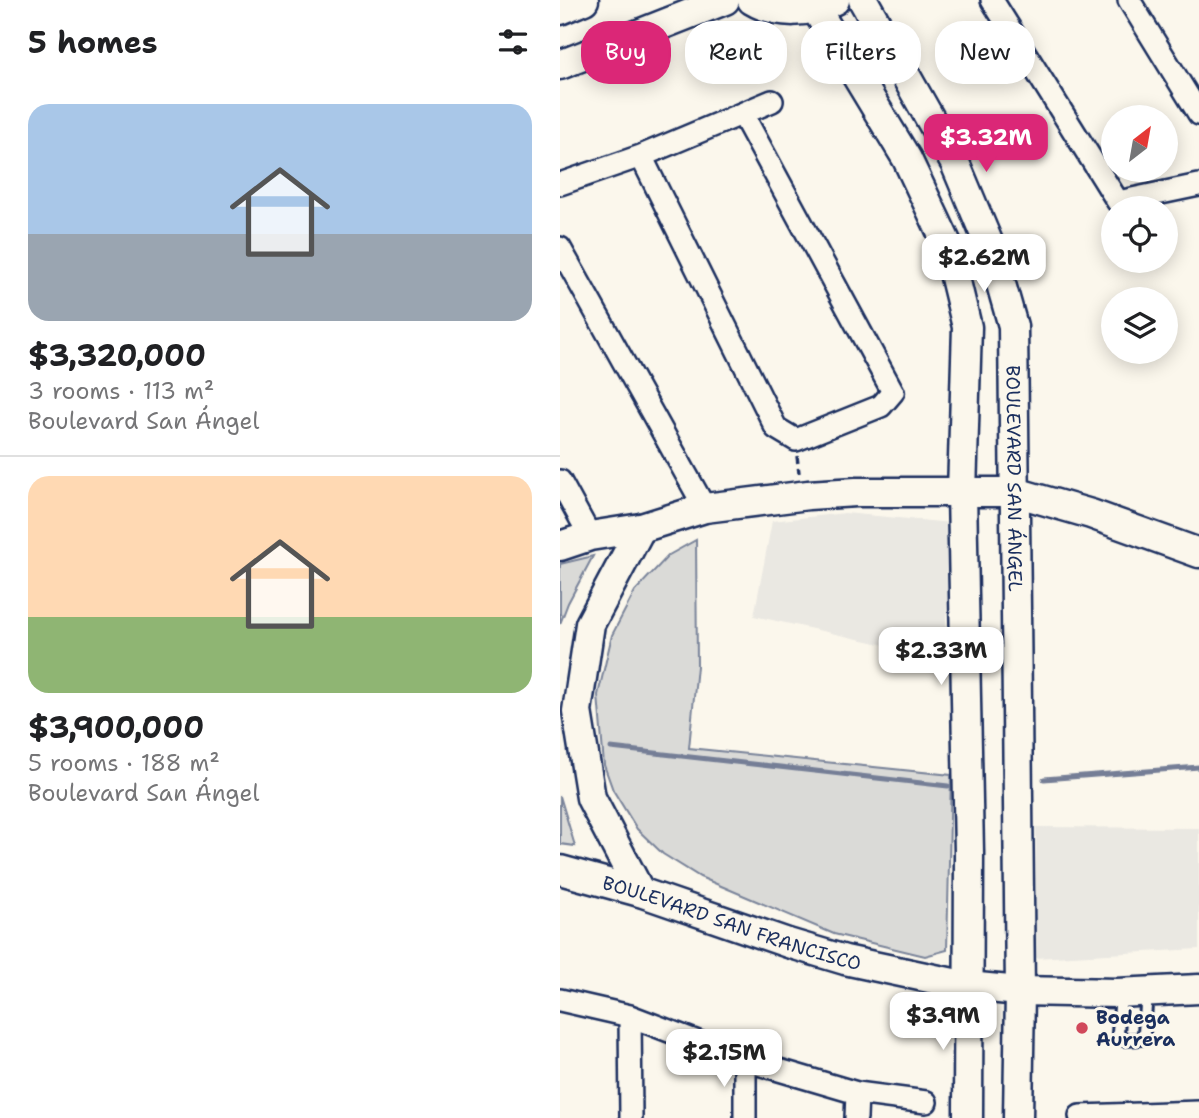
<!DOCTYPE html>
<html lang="en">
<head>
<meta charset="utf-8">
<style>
	:root { --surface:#fff; --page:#f6f6f6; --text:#202124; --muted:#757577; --line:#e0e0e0; --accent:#db2777 }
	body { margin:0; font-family:"Shantell Sans",sans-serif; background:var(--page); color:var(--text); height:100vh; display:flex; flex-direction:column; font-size:26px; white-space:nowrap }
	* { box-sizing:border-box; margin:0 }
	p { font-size:23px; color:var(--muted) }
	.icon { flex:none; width:38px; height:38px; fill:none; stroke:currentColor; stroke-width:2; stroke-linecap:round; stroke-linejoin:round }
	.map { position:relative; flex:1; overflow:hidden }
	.panel { display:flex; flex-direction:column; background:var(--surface); width:560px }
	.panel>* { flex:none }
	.top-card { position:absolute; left:21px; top:21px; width:513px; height:63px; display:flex; gap:14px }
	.needle { width:46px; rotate:31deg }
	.tools { position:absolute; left:541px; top:105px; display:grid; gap:14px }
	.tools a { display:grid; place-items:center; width:77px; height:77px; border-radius:50%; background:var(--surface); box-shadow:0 4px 18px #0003; font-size:35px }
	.price { position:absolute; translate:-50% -60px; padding:0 16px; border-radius:14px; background:#fff; color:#222; font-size:23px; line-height:46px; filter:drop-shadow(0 2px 4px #0008) }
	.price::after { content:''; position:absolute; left:50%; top:42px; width:21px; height:16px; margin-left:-10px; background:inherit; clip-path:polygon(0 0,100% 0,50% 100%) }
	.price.active { background:var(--accent); color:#fff }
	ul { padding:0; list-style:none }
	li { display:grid; align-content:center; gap:14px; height:371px; padding:0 28px }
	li+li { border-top:2px solid var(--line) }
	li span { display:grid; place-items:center; height:217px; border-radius:21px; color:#555 }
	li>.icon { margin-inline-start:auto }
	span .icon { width:126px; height:126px; fill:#fffc; stroke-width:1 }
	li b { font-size:30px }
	h2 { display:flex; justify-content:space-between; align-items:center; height:84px; padding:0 28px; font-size:30px }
	.tag { padding:0 24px; border-radius:28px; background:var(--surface); box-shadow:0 4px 18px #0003; font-size:24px; line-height:63px }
	.tag.active { background:var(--accent); color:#fff }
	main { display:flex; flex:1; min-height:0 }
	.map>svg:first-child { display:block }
	.built { fill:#eae8e2 }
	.green { fill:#dadad7; stroke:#7a849a; stroke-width:2 }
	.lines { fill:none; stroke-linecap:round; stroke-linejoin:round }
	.stream { stroke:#747e96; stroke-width:5 }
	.lane-casing { stroke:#1b2f5e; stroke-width:16 }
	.street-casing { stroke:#1b2f5e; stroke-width:26 }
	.secondary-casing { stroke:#1b2f5e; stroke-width:33 }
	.path { stroke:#1b2f5e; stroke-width:3.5; stroke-dasharray:7 5; stroke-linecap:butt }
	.lane { stroke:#fbf7ec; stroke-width:10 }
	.street { stroke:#fbf7ec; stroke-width:21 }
	.secondary { stroke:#fbf7ec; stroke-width:28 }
	.poi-dot { fill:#d1495b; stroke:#fbf7ec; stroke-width:2.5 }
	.labels { text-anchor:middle; stroke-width:6; stroke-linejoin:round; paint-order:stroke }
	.street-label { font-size:19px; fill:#1b2f5e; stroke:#fbf7ec }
	.poi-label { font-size:19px; font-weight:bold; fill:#1b2f5e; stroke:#fbf7ec; text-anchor:start }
</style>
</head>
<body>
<main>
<section class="panel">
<h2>5 homes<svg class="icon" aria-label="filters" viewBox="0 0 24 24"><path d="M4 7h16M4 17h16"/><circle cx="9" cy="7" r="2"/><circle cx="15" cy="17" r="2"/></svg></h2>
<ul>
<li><span style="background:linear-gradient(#a9c7e8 60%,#9aa5b1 0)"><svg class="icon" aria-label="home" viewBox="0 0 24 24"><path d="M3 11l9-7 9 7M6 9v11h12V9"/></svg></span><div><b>$3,320,000</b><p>3 rooms · 113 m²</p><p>Boulevard San Ángel</p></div></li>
<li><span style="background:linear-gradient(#ffd9b3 65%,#8fb573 0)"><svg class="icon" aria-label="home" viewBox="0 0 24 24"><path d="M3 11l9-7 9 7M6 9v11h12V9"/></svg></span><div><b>$3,900,000</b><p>5 rooms · 188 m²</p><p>Boulevard San Ángel</p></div></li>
</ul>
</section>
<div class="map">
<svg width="639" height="1118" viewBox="0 0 639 1118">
	<rect width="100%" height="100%" fill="#fbf7ec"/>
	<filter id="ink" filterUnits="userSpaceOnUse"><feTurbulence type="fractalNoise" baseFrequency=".0143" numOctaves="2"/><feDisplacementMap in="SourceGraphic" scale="14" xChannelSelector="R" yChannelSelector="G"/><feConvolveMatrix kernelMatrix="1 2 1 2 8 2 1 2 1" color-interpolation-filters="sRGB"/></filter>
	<g filter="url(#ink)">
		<!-- built -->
		<path class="built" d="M 285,513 L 391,523 L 384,658 L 194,616 L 212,521 Z
			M 476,827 L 639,828 L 639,949 L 475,958 Z"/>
		<!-- green -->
		<path class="green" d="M 136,540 L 137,666 L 129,748 L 391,775 L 387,950 L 365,956 L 274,934 L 140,877 L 103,854 L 77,829 L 53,790 L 44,765 L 38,695 L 52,635 L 75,591 L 109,555 Z
			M 33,556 L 8,603 L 0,624 L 0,564 Z
			M 0,796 L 15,846 L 0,844 Z"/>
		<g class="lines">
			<!-- stream -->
			<path class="stream" d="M 51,748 L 388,786
				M 484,779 L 639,767"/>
			<!-- lane casing -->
			<g class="lane-casing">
				<path id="lane" d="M 561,994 L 558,1033 L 564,1040 L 581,1039 L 584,1033 L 587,992"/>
			</g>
			<!-- street casing -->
			<g class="street-casing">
				<path id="street" d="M 432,0 L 558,202 L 639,185
					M 569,0 L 639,114
					M 81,156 L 216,428 L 236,440 L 321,406 L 333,392 L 183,115
					M 0,184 L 81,156 L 212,101
					M 0,248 L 145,508
					M 0,481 L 30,536
					M 0,1000 L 70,1016 L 185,1060 L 297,1093 L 366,1102
					M 70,1016 L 71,1118
					M 185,1060 L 185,1118
					M 520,1116 L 639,1112
					M 296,1118 L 297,1093"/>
			</g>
			<!-- secondary casing -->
			<g class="secondary-casing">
				<g id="secondary">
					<path d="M 192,0 C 217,15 251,14 275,0"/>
					<path id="s1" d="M 303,0 L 395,163 L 431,249 L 453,326 L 460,991 L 458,1118"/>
					<path d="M 256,9 L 347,159 L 387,244 L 407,327 L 402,492 L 409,853 L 408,1118"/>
					<path d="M 0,10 L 24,0"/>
					<path d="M 0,65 L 165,0"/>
					<path d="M 0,546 L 30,536 L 81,528 L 145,508 L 248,495 L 296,492 L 455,492 L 531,514 L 639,553"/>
					<path id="s2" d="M 0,870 L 80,892 L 228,943 L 285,960 L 407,986 L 460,991 L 557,993 L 639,989"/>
					<path d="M 80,892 L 31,798 L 17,711 L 30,624 L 81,528"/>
				</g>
			</g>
			<!-- path -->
			<path class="path" d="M 237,456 L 239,473"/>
			<!-- lane -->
			<use href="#lane" class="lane"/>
			<!-- street -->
			<use href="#street" class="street"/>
			<!-- secondary -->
			<use href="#secondary" class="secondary"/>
		</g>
	</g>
	<!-- markers -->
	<circle class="poi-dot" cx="522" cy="1028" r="7"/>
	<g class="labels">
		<!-- street labels -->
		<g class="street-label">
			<text dy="7" stroke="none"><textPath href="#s1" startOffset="513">BOULEVARD SAN ÁNGEL</textPath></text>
			<text dy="7" stroke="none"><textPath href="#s2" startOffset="180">BOULEVARD SAN FRANCISCO</textPath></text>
		</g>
		<!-- poi labels -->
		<g class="poi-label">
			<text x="536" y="1024">Bodega<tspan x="536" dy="22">Aurrera</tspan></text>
		</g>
	</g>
</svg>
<div class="tools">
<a><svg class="needle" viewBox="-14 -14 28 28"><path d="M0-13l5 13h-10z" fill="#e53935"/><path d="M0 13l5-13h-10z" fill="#757577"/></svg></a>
<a><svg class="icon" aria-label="locate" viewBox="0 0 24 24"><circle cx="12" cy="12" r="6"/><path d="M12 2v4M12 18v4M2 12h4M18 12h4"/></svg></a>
<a><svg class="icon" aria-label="layers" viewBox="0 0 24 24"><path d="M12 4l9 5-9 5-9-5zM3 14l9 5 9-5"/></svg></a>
</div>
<b class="price active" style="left:426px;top:174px">$3.32M</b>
<b class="price" style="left:424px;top:294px">$2.62M</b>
<b class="price" style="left:381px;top:687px">$2.33M</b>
<b class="price" style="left:383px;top:1052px">$3.9M</b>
<b class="price" style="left:164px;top:1089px">$2.15M</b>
<div class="top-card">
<a class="tag active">Buy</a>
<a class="tag">Rent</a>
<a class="tag">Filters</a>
<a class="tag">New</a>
</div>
</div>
</main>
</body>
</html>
